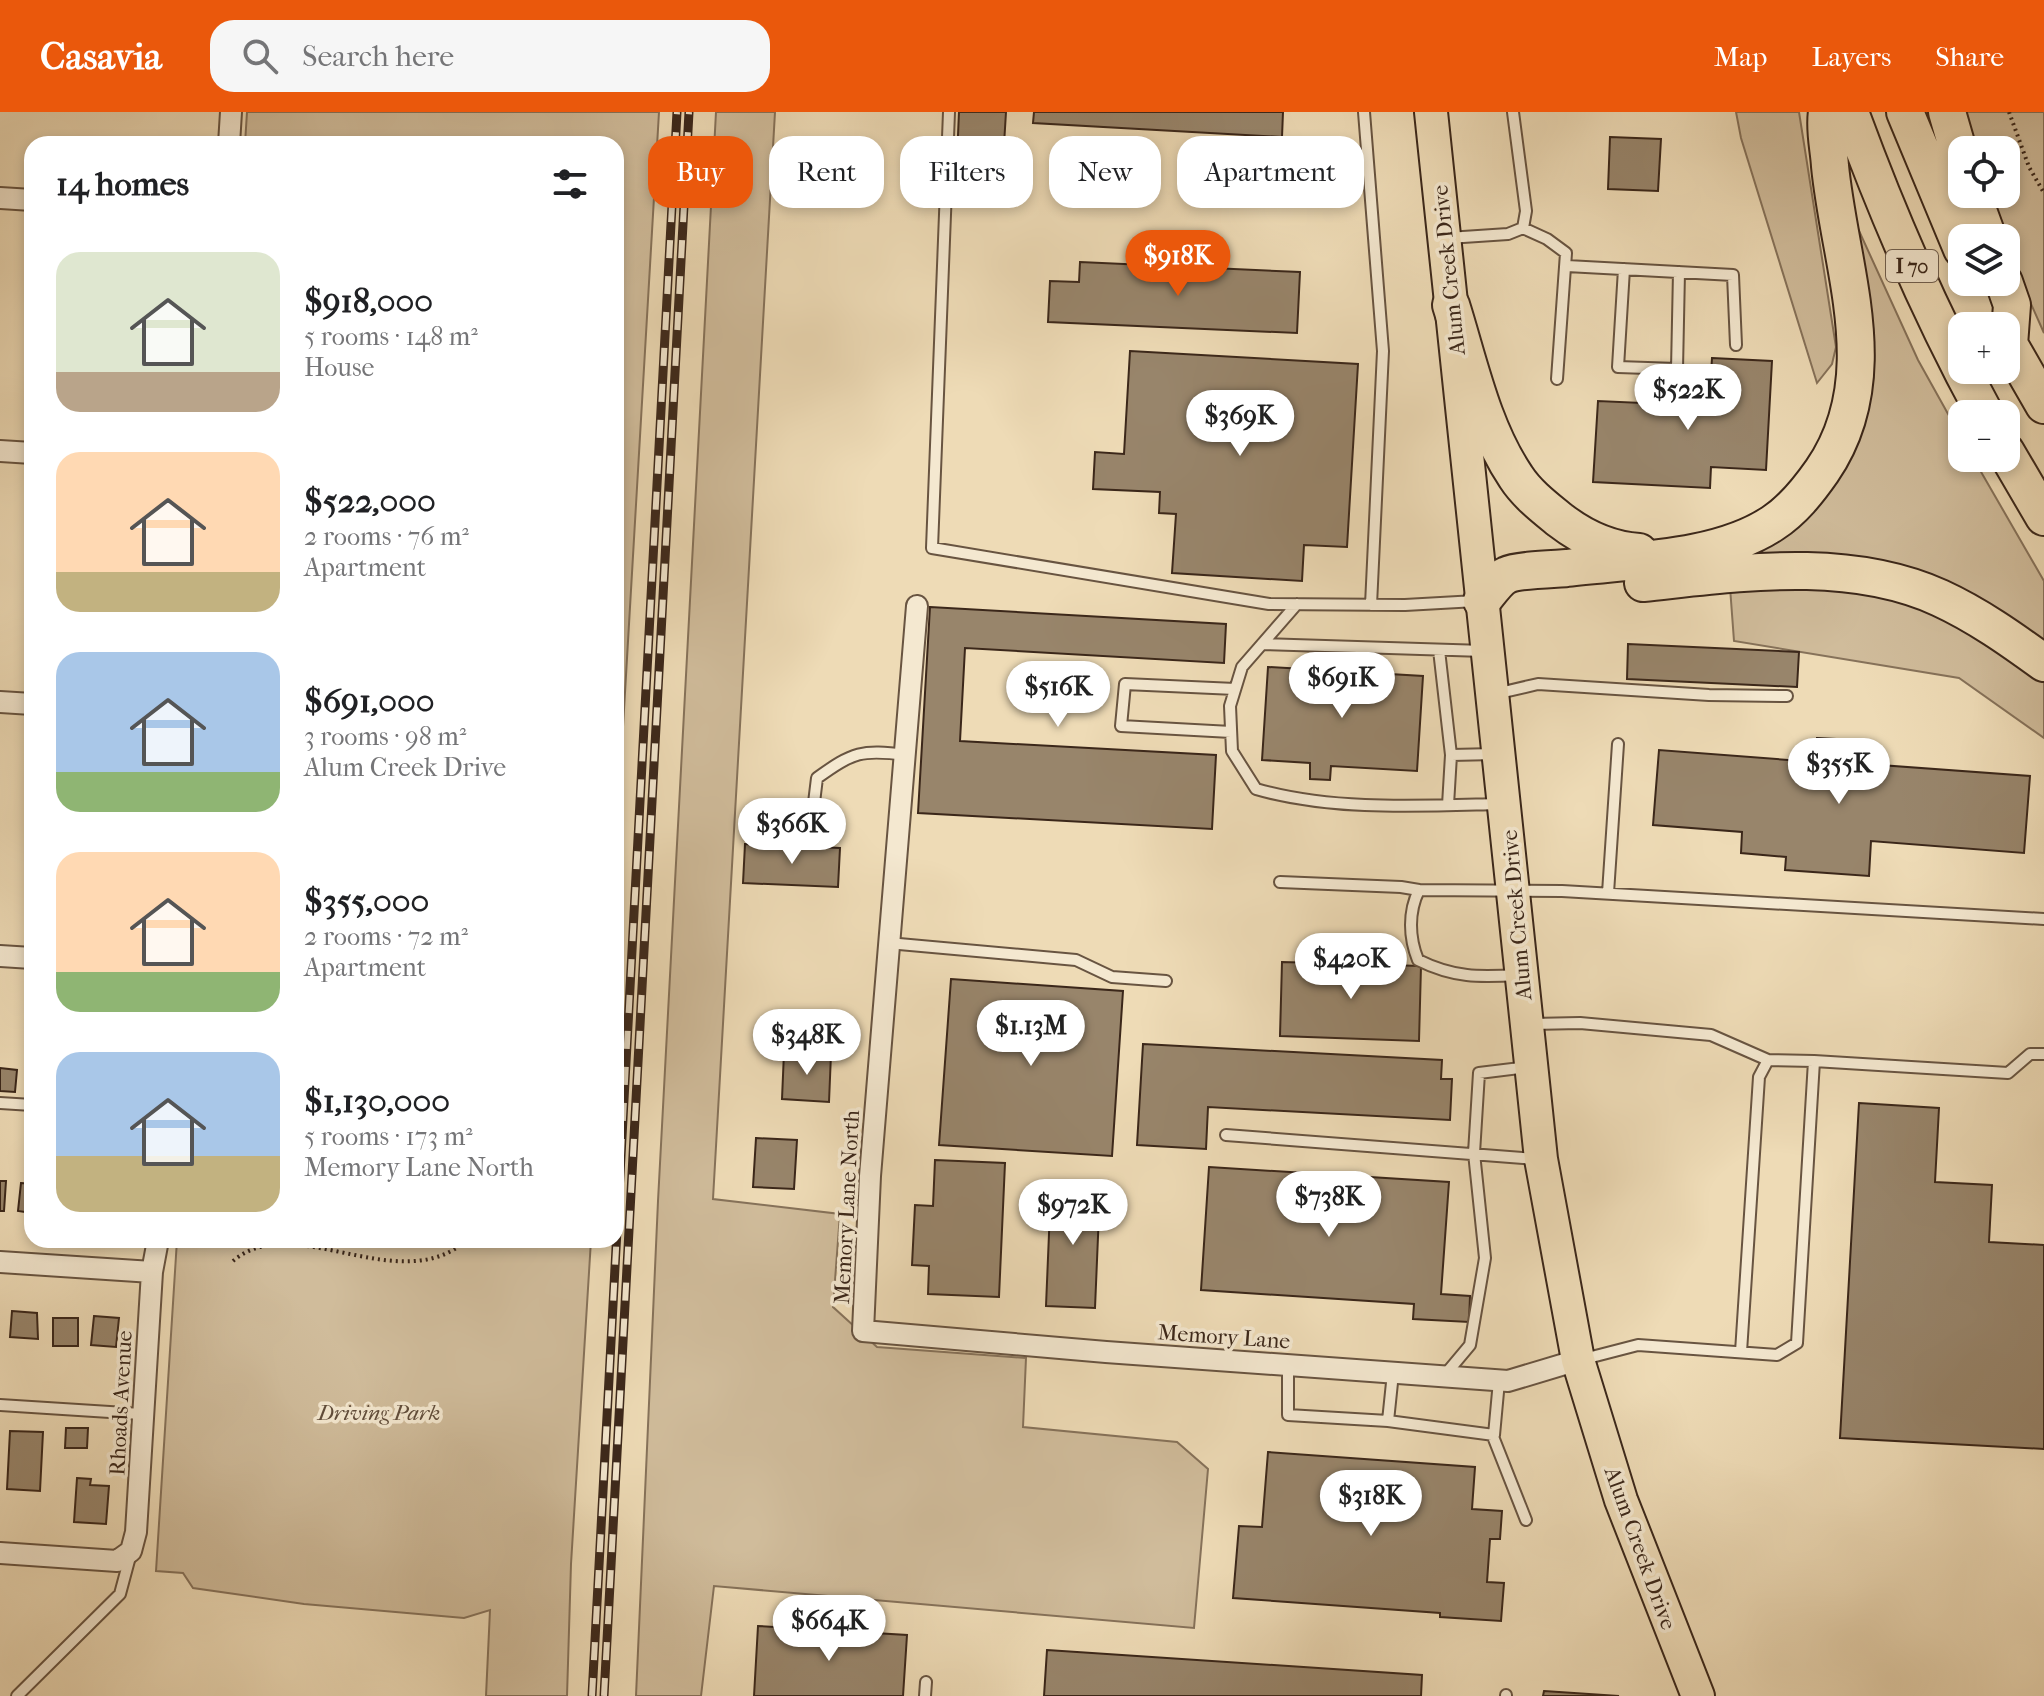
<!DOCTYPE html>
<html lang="en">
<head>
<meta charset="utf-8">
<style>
	:root { --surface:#fff; --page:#f6f6f6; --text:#202124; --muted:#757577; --accent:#ea580c }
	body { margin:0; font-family:"IM FELL French Canon",serif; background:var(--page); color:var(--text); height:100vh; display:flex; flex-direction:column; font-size:30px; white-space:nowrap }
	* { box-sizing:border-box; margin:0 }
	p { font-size:26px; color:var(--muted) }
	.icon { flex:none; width:44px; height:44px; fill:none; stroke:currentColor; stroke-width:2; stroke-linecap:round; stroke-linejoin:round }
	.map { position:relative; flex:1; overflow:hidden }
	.sheet { position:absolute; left:24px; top:24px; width:600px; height:1112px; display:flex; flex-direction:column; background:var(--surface); border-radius:24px; box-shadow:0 4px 12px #0003 }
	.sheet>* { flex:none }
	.top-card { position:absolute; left:648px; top:24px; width:760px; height:72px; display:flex; gap:16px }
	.tools { position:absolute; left:1948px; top:24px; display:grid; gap:16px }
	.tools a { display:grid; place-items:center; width:72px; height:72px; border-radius:16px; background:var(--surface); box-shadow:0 4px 12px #0003; font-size:40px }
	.price { position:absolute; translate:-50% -68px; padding:0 18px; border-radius:28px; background:#fff; color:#222; font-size:26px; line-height:52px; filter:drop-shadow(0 2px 4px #0008) }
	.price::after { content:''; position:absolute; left:50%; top:48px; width:24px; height:18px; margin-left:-12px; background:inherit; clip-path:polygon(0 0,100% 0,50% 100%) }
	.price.selected { background:var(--accent); color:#fff }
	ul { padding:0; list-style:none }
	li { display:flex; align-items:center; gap:24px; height:200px; padding:0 32px }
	li span { display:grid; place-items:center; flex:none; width:224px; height:160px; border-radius:24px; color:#555 }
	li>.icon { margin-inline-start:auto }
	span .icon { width:96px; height:96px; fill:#fffc; stroke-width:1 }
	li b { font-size:34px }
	h2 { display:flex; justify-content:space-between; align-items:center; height:96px; padding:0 32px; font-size:34px }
	.chip { padding:0 28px; border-radius:24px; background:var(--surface); box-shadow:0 4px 12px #0003; font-size:28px; line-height:72px }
	.chip.selected { background:var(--accent); color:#fff }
	header { display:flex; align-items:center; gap:48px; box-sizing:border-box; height:112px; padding:0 40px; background:var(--accent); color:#fff }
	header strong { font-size:38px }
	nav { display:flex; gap:44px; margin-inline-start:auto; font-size:28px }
	.search { width:560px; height:72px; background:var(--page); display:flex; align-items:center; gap:20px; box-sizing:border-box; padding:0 28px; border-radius:24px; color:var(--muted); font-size:30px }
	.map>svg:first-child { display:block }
	.green { fill:#d0bc9b; stroke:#86725a; stroke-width:2 }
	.building { fill:#98856b; stroke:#3b271a; stroke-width:2 }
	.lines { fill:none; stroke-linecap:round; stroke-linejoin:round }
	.service-casing { stroke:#685441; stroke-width:14 }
	.minor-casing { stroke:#685441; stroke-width:24 }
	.primary-casing { stroke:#3b271a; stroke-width:36 }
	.motorway-casing { stroke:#3b271a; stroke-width:40 }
	.path { stroke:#3b271a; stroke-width:4; stroke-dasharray:2 4; stroke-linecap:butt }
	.service { stroke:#f4e8d0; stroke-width:10 }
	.minor { stroke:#f4e8d0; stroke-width:20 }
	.primary { stroke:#eedbb6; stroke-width:32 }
	.motorway { stroke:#eedbb6; stroke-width:36 }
	.rail-casing { stroke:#3b271a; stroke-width:9 }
	.rail { stroke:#f4e8d0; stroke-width:6; stroke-dasharray:18; stroke-linecap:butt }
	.labels { text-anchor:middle; stroke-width:7; stroke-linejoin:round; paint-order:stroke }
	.shield { fill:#f4e8d0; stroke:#726151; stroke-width:2 }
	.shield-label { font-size:20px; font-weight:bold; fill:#3b271a }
	.street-label { font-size:22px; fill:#3b271a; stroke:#f4e8d0 }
	.park-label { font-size:22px; font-style:italic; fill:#604c3a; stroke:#f4e8d0 }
</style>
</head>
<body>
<header>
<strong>Casavia</strong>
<div class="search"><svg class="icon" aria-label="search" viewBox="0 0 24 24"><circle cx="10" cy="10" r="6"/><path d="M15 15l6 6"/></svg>Search here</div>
<nav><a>Map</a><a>Layers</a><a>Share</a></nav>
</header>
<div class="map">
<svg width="2044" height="1584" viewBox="0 0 2044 1584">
	<rect width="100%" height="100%" fill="#eedbb6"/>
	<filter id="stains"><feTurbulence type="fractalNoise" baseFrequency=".0025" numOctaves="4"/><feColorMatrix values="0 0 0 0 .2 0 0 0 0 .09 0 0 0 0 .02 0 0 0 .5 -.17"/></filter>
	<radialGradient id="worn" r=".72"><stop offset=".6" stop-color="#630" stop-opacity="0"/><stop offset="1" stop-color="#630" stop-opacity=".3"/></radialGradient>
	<!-- green -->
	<path class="green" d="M 247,0 L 659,0 L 616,734 L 616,32 L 245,32 Z
		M 716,0 L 775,0 L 713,1087 L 840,1102 L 833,1195 L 877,1235 L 1026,1246 L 1023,1315 L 1177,1330 L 1208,1357 L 1194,1516 L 714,1474 L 701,1584 L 636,1584 L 658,1089 Z
		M 1736,0 L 1799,0 L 1836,235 L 1832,252 L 1817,271 L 1741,26 Z
		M 1963,0 L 2044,0 L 2044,221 L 2006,136 L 2006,126 L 2002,126 L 1988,82 L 2006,82 L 2006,38 L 1975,38 Z
		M 1855,110 L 1918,248 L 1962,327 L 1962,346 L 1973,346 L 2044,469 L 2044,538 L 2021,519 L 1729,449 L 1843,350 Z
		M 1808,469 L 1923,493 L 2023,551 L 2044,570 L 2044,626 L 1959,566 L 1734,529 L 1730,475 Z
		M 177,1128 L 591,1128 L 571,1452 L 567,1584 L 486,1584 L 490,1498 L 464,1506 L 304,1492 L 193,1476 L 183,1461 L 156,1459 Z"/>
	<!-- building -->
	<path class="building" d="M 959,0 L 1006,0 L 1003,49 L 957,46 Z
		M 1034,0 L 1033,0 L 1283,0 L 1282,25 L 1033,11 Z
		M 1610,25 L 1661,27 L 1658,79 L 1608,77 Z
		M 1221,38 L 1287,41 L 1286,70 L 1220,67 Z
		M 1080,150 L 1300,160 L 1297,221 L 1048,210 L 1050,169 L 1079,170 Z
		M 1130,239 L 1358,252 L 1347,435 L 1304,433 L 1302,469 L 1172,461 L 1176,402 L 1159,401 L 1160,380 L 1093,377 L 1095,340 L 1124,342 Z
		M 1712,246 L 1772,249 L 1766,358 L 1711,355 L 1710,376 L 1593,370 L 1598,289 L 1709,294 Z
		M 930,495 L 1226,512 L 1224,551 L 965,536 L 960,629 L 1216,643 L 1212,717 L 918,701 Z
		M 1628,532 L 1799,540 L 1797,575 L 1627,567 Z
		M 1268,555 L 1423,564 L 1417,659 L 1331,654 L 1330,668 L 1310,667 L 1310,651 L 1262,648 Z
		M 1817,626 L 1855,628 L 1853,651 L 2030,664 L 2024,741 L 1871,729 L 1869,764 L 1785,758 L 1786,745 L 1741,741 L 1742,720 L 1653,713 L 1659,638 L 1815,650 Z
		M 745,732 L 840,736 L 838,775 L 743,771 Z
		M 1282,850 L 1421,854 L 1419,929 L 1280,924 Z
		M 951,867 L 1123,879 L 1112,1044 L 939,1033 Z
		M 1143,932 L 1442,948 L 1441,967 L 1452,967 L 1450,1008 L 1208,995 L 1206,1037 L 1137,1033 Z
		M 784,940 L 831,942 L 829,990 L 782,987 Z
		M 0,956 L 17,958 L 15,980 L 0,979 Z
		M 1859,991 L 1939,996 L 1935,1070 L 1992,1073 L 1989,1130 L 2044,1133 L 2044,1337 L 1840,1326 Z
		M 756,1026 L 797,1028 L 794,1077 L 753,1075 Z
		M 935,1048 L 1005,1051 L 999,1185 L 928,1182 L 929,1154 L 912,1153 L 915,1093 L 933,1094 Z
		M 1209,1055 L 1449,1070 L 1441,1182 L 1470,1184 L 1469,1210 L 1413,1207 L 1414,1192 L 1201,1178 Z
		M 0,1069 L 6,1069 L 4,1099 L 0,1099 Z
		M 21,1071 L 32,1072 L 32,1101 L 18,1099 Z
		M 1051,1074 L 1100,1077 L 1095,1196 L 1046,1194 Z
		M 12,1199 L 37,1201 L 38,1227 L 10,1225 Z
		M 94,1204 L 119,1206 L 116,1235 L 91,1233 Z
		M 53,1206 L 78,1206 L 78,1234 L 53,1234 Z
		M 66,1316 L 88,1316 L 87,1336 L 65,1336 Z
		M 10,1319 L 43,1320 L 40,1379 L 7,1377 Z
		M 1268,1340 L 1475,1355 L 1472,1397 L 1502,1399 L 1500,1427 L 1490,1427 L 1487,1470 L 1504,1471 L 1501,1509 L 1440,1505 L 1440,1501 L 1233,1486 L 1239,1414 L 1262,1415 Z
		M 77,1366 L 91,1367 L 90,1373 L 109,1374 L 106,1412 L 74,1410 Z
		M 758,1514 L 907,1523 L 903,1584 L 754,1584 Z
		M 1047,1538 L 1422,1563 L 1421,1584 L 1044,1584 Z
		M 1544,1579 L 1619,1584 L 1543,1584 Z"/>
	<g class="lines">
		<!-- service casing -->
		<g class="service-casing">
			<path id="service" d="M 949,0 L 932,436 L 1269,492 L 1405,493 L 1476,489
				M 1364,0 L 1383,239 L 1371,493
				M 1523,116 L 1547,127 L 1566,141 L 1557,267
				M 1448,126 L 1508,122 L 1523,116 L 1526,99 L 1513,0
				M 1567,154 L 1733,163 L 1736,233
				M 1624,157 L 1618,255 L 1677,257 L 1679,160
				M 1297,492 L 1242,555 L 1230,594 L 1232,639 L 1256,677 C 1332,699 1420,694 1498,692
				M 1262,532 L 1484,539
				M 1439,538 L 1451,643
				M 1495,582 L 1538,572 L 1709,583 L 1787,584
				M 1231,620 L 1121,614 L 1125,572 L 1235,577
				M 1448,693 L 1451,643 L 1495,642
				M 812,707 L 817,666 C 853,640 862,637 906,643
				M 1280,770 L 1401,775 L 1419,778
				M 1608,781 L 1618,632
				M 888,831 L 1076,848 L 1112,865 L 1166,869
				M 1518,863 C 1479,865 1454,866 1418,848 C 1409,826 1408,800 1419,778 L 1562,779 L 2044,807
				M 1532,912 L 1580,911 L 1711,923 L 1768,948
				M 0,991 L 32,993
				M 1226,1023 L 1535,1047
				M 1741,1240 L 1759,965 L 1768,948 L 1814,949
				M 1580,1248 L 1638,1233 L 1777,1243 L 1797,1231 L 1814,949 L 2008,961 L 2030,942 L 2044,942
				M 1288,1253 L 1288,1303 L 1388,1309 L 1494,1323 L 1499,1269
				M 1444,1264 L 1470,1233 L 1485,1146 L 1474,1041 L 1479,961 L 1528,955
				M 0,1293 L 141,1302
				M 1388,1309 L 1393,1261
				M 1492,1322 L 1526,1408
				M 17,1584 L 120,1482 L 131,1441
				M 925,1584 L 926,1570
				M 1506,1584 L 1506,1583"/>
		</g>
		<!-- minor casing -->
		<g class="minor-casing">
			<path id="minor" d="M 229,32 L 231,0
				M 0,86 L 32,88
				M 0,339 L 32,341
				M 917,494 L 870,1064 L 863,1219 L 1106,1240 L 1508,1269 L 1578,1248
				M 0,590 L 32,592
				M 0,844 L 32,846
				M 0,1150 L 152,1160
				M 0,1441 L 117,1449 L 131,1439 L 136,1420 L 152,1160 L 158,1128"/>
		</g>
		<!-- primary casing -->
		<g class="primary-casing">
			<path id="primary" d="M 1431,0 L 1541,1047 L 1578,1248 L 1621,1388 L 1698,1584"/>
		</g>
		<!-- motorway casing -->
		<g class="motorway-casing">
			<path id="motorway" d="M 1850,0 C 1888,104 1932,205 1985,302
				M 1905,0 L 1962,137
				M 1947,0 L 1962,52
				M 1972,82 L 1988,126
				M 2004,170 L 2012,193 L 2009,233
				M 1451,193 C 1469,250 1482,315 1516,365 C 1527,382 1544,395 1560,408 C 1582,425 1610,438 1639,440
				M 2006,227 L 2044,293
				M 2006,340 L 2044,405
				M 1643,471 C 1740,461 1847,444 1940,486 C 1977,503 2011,527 2044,551
				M 1482,489 C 1489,481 1498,467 1507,463 C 1517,458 1555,457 1567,456 C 1631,448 1718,448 1773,411 C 1793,398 1808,379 1822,359 C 1887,265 1840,157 1830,54 C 1829,37 1824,17 1827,0"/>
		</g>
		<!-- path -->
		<path class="path" d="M 2009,0 L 2029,55 L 2044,81
			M 233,1149 C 294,1097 399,1188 467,1128"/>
		<!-- service -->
		<use href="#service" class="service"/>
		<!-- minor -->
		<use href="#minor" class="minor"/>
		<!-- primary -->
		<use href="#primary" class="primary"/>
		<!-- motorway -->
		<use href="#motorway" class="motorway"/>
		<!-- rail casing -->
		<g class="rail-casing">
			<path id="rail" d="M 592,1584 L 677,0
				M 604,1584 L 689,0"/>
		</g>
		<!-- rail -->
		<use href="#rail" class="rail"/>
	</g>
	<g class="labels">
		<!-- shield labels -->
		<rect class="shield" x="1886" y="138" width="52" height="32" rx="6"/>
		<g class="shield-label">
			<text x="1912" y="161">I 70</text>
		</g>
		<!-- street labels -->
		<g class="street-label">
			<text transform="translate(1448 158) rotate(-96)" y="8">Alum Creek Drive</text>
			<text transform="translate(1516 803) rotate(-95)" y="8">Alum Creek Drive</text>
			<text transform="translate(846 1095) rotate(-87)" y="8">Memory Lane North</text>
			<text transform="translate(1224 1224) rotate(4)" y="8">Memory Lane</text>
			<text transform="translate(120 1291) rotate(-87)" y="8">Rhoads Avenue</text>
			<text transform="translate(1641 1436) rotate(70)" y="8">Alum Creek Drive</text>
		</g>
		<!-- park labels -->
		<g class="park-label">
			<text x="379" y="1308">Driving Park</text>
		</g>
	</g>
	<rect width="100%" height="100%" filter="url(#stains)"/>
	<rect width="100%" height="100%" fill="url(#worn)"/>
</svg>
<div class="tools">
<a><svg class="icon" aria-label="locate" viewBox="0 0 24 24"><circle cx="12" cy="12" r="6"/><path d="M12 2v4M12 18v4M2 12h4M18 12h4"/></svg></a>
<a><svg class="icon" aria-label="layers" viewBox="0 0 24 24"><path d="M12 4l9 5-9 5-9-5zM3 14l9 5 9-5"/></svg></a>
<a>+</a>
<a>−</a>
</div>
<b class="price selected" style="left:1178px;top:186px">$918K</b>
<b class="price" style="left:1688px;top:320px">$522K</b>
<b class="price" style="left:1240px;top:346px">$369K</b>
<b class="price" style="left:1342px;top:608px">$691K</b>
<b class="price" style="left:1058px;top:617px">$516K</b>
<b class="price" style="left:1839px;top:694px">$355K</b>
<b class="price" style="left:792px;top:754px">$366K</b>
<b class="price" style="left:1351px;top:889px">$420K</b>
<b class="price" style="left:1031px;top:956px">$1.13M</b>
<b class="price" style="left:807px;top:965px">$348K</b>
<b class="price" style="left:1329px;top:1127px">$738K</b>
<b class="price" style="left:1073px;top:1135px">$972K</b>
<b class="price" style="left:1371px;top:1426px">$318K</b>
<b class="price" style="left:829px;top:1551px">$664K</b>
<div class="top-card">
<a class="chip selected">Buy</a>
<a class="chip">Rent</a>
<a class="chip">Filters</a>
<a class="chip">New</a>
<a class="chip">Apartment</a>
</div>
<section class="sheet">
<h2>14 homes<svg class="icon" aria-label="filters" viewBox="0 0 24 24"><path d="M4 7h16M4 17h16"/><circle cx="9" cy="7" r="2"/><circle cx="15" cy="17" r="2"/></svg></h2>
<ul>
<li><span style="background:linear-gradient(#dfe7d0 75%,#b9a48a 0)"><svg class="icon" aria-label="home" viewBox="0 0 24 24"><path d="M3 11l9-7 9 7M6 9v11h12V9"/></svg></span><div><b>$918,000</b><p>5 rooms · 148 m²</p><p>House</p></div></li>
<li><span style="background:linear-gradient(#ffd9b3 75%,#c2b280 0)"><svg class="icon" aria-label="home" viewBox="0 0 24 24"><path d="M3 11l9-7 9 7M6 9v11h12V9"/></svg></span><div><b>$522,000</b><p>2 rooms · 76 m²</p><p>Apartment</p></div></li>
<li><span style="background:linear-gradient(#a9c7e8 75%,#8fb573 0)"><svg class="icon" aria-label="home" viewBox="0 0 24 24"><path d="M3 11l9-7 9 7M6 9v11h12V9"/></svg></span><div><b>$691,000</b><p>3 rooms · 98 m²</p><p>Alum Creek Drive</p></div></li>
<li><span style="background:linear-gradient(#ffd9b3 75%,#8fb573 0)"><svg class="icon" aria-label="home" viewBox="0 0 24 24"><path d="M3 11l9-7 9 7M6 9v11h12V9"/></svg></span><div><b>$355,000</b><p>2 rooms · 72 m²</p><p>Apartment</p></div></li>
<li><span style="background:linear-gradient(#a9c7e8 65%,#c2b280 0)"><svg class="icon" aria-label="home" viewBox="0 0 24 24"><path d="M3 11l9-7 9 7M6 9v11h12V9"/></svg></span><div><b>$1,130,000</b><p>5 rooms · 173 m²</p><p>Memory Lane North</p></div></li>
</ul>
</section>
</div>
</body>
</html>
